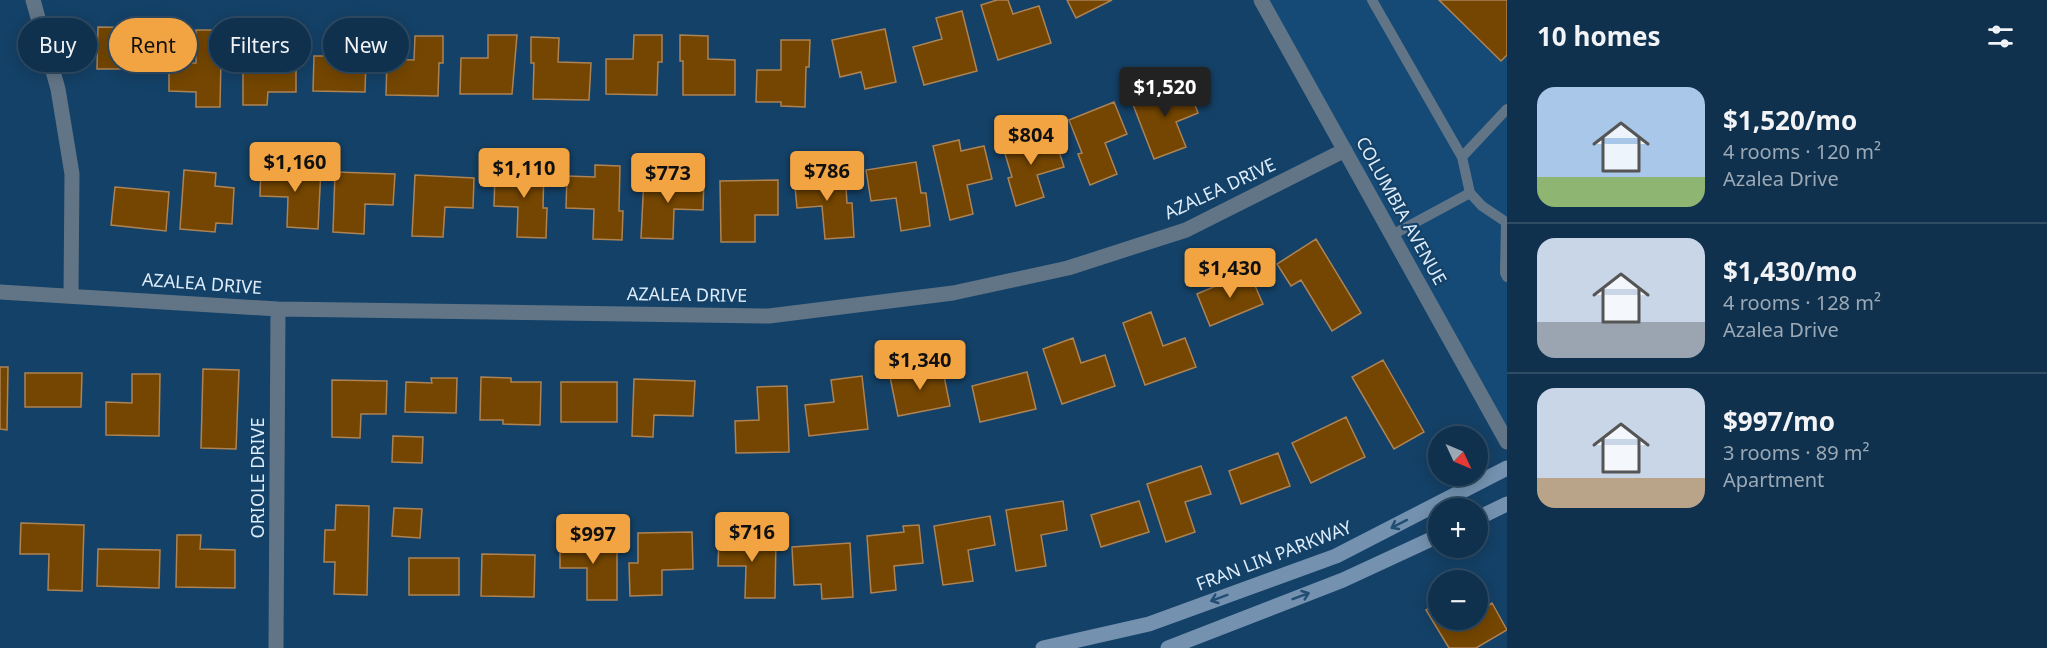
<!DOCTYPE html>
<html lang="en">
<head>
<meta charset="utf-8">
<style>
	:root { --surface:#0f314d; --page:#1d3d57; --text:#f1f3f6; --muted:#9ba9b6; --line:#2f4c65; --accent:#f3a442 }
	body { margin:0; font-family:"Noto Sans",sans-serif; background:var(--page); color:var(--text); height:100vh; display:flex; flex-direction:column; font-size:22px; white-space:nowrap }
	* { box-sizing:border-box; margin:0 }
	p { font-size:20px; color:var(--muted) }
	.icon { flex:none; width:33px; height:33px; fill:none; stroke:currentColor; stroke-width:2; stroke-linecap:round; stroke-linejoin:round }
	.map { position:relative; flex:1; overflow:hidden }
	.sheet { display:flex; flex-direction:column; background:var(--surface); width:540px }
	.sheet>* { flex:none }
	.hud { position:absolute; left:18px; top:18px; width:570px; height:54px; display:flex; gap:12px }
	.needle { width:39px; rotate:134deg }
	.tools { position:absolute; left:1428px; top:426px; display:grid; gap:12px }
	.tools a { display:grid; place-items:center; width:60px; height:60px; border-radius:50%; background:var(--surface); box-shadow:0 3px 15px #0003,0 0 0 2px var(--line); font-size:30px }
	.price { position:absolute; translate:-50% -51px; padding:0 14px; border-radius:6px; background:var(--accent); color:#111; font-size:20px; line-height:39px; filter:drop-shadow(0 2px 3px #0008) }
	.price::after { content:''; position:absolute; left:50%; top:36px; width:18px; height:14px; margin-left:-9px; background:inherit; clip-path:polygon(0 0,100% 0,50% 100%) }
	.price.active { background:#222; color:#fff }
	ul { padding:0; list-style:none }
	li { display:flex; align-items:center; gap:18px; height:150px; padding:0 30px }
	li+li { border-top:2px solid var(--line) }
	li span { display:grid; place-items:center; flex:none; width:168px; height:120px; border-radius:18px; color:#555 }
	li>.icon { margin-inline-start:auto }
	span .icon { width:72px; height:72px; fill:#fffc; stroke-width:1 }
	li b { font-size:26px }
	h2 { display:flex; justify-content:space-between; align-items:center; height:72px; padding:0 30px; font-size:26px }
	.chip { padding:0 21px; border-radius:27px; background:var(--surface); box-shadow:0 3px 15px #0003,0 0 0 2px var(--line); font-size:21px; line-height:54px }
	.chip.active { background:var(--accent); color:#111 }
	main { display:flex; flex:1; min-height:0 }
	.map>svg:first-child { display:block }
	.built { fill:#164a76 }
	.building { fill:#744601; stroke:#ad8354; stroke-width:1.5 }
	.lines { fill:none; stroke-linecap:round; stroke-linejoin:round }
	.lane { stroke:#627587; stroke-width:10 }
	.street { stroke:#627587; stroke-width:15 }
	.secondary { stroke:#7492b0; stroke-width:15 }
	.oneway { stroke:#224d72 }
	.labels { text-anchor:middle; stroke-width:4.5; stroke-linejoin:round; paint-order:stroke }
	.street-label { font-size:18px; fill:#ddecfa; stroke:#144167 }
</style>
</head>
<body>
<main>
<div class="map">
<svg width="1507" height="648" viewBox="0 0 1507 648">
	<rect width="100%" height="100%" fill="#144167"/>
	<!-- built -->
	<path class="built" d="M 1263,0 L 1507,0 L 1507,443 Z"/>
	<!-- building -->
	<path class="building" d="M 997,0 L 1008,0 L 1013,14 L 1039,6 L 1051,43 L 998,60 L 981,5 Z
		M 1067,0 L 1112,0 L 1076,18 Z
		M 1439,0 L 1507,0 L 1507,55 L 1501,61 Z
		M 962,11 L 977,71 L 924,85 L 913,47 L 942,39 L 936,18 Z
		M 98,27 L 151,28 L 150,69 L 97,69 Z
		M 240,29 L 269,30 L 268,61 L 296,61 L 296,92 L 268,92 L 267,105 L 243,105 L 243,56 L 240,56 Z
		M 885,29 L 896,82 L 865,89 L 861,72 L 840,77 L 832,40 Z
		M 196,30 L 225,30 L 224,57 L 221,57 L 220,107 L 196,107 L 196,92 L 169,91 L 169,63 L 196,63 Z
		M 341,32 L 369,32 L 369,59 L 366,59 L 365,92 L 313,91 L 314,56 L 341,56 Z
		M 488,35 L 517,35 L 512,94 L 460,94 L 461,58 L 488,58 Z
		M 634,35 L 662,35 L 662,62 L 658,62 L 657,95 L 606,94 L 606,59 L 633,59 Z
		M 680,35 L 708,36 L 708,59 L 735,60 L 735,95 L 683,95 L 683,61 L 680,61 Z
		M 415,36 L 443,36 L 443,63 L 439,63 L 438,96 L 386,95 L 387,59 L 414,60 Z
		M 531,37 L 559,38 L 558,62 L 591,63 L 589,100 L 533,99 L 534,63 L 531,63 Z
		M 781,40 L 810,40 L 809,67 L 806,67 L 805,107 L 781,106 L 781,102 L 756,102 L 757,70 L 781,70 Z
		M 1186,81 L 1198,113 L 1176,122 L 1186,147 L 1154,159 L 1132,102 Z
		M 1114,102 L 1127,134 L 1105,143 L 1117,174 L 1090,185 L 1078,154 L 1082,153 L 1069,120 Z
		M 1053,132 L 1064,167 L 1037,175 L 1044,197 L 1016,206 L 1008,178 L 1012,177 L 1003,147 Z
		M 959,140 L 961,151 L 984,146 L 992,179 L 967,185 L 973,214 L 950,220 L 933,146 Z
		M 916,162 L 921,193 L 926,193 L 930,226 L 901,231 L 896,198 L 871,201 L 866,170 Z
		M 519,163 L 544,164 L 543,208 L 547,208 L 546,238 L 517,237 L 518,207 L 494,206 L 495,174 L 519,174 Z
		M 595,165 L 620,166 L 619,211 L 623,211 L 622,240 L 593,239 L 594,209 L 566,208 L 567,176 L 595,177 Z
		M 261,166 L 321,168 L 318,229 L 287,227 L 288,197 L 260,196 Z
		M 184,170 L 216,173 L 215,186 L 234,188 L 232,224 L 216,223 L 215,232 L 180,229 Z
		M 335,172 L 395,174 L 393,205 L 365,204 L 364,234 L 333,232 Z
		M 845,172 L 847,203 L 852,203 L 854,237 L 825,239 L 822,206 L 797,208 L 794,175 Z
		M 415,175 L 474,178 L 473,208 L 445,207 L 443,237 L 412,236 Z
		M 644,177 L 704,180 L 703,210 L 674,209 L 673,239 L 641,238 Z
		M 778,180 L 778,215 L 755,215 L 755,242 L 721,242 L 720,181 Z
		M 115,187 L 169,192 L 166,231 L 111,225 Z
		M 1316,239 L 1361,313 L 1332,331 L 1301,280 L 1291,286 L 1277,264 Z
		M 1249,272 L 1263,304 L 1210,326 L 1197,294 Z
		M 1151,312 L 1163,346 L 1185,338 L 1196,367 L 1145,385 L 1123,323 Z
		M 1073,338 L 1081,363 L 1105,355 L 1115,386 L 1062,404 L 1043,349 Z
		M 1383,360 L 1424,432 L 1394,449 L 1352,377 Z
		M 942,366 L 950,406 L 898,416 L 890,377 Z
		M 0,367 L 8,367 L 7,430 L 0,429 Z
		M 203,369 L 239,370 L 236,449 L 201,448 Z
		M 1027,372 L 1036,409 L 980,422 L 972,386 Z
		M 25,373 L 82,373 L 81,407 L 25,407 Z
		M 132,374 L 160,374 L 159,436 L 106,435 L 106,402 L 132,403 Z
		M 862,376 L 868,429 L 809,436 L 805,405 L 834,402 L 831,380 Z
		M 481,377 L 511,378 L 511,382 L 541,382 L 540,425 L 503,424 L 503,420 L 480,420 Z
		M 431,378 L 457,378 L 456,413 L 405,412 L 406,382 L 432,383 Z
		M 634,379 L 695,381 L 693,416 L 654,415 L 653,437 L 632,436 Z
		M 332,380 L 387,381 L 386,414 L 361,414 L 360,438 L 332,437 Z
		M 561,382 L 617,382 L 617,422 L 561,422 Z
		M 787,386 L 789,452 L 736,453 L 735,421 L 759,420 L 757,387 Z
		M 1346,417 L 1365,457 L 1311,483 L 1292,443 Z
		M 393,436 L 423,437 L 422,463 L 392,462 Z
		M 1278,453 L 1290,486 L 1241,504 L 1229,471 Z
		M 1201,466 L 1211,494 L 1185,502 L 1195,532 L 1166,542 L 1147,484 Z
		M 1063,501 L 1067,530 L 1041,535 L 1046,566 L 1016,571 L 1006,510 Z
		M 1139,501 L 1149,532 L 1101,547 L 1091,515 Z
		M 336,505 L 369,506 L 367,595 L 334,594 L 335,562 L 324,562 L 325,530 L 335,530 Z
		M 394,508 L 422,509 L 420,538 L 392,536 Z
		M 990,516 L 995,545 L 968,550 L 973,581 L 943,585 L 934,526 Z
		M 21,523 L 84,525 L 82,591 L 48,590 L 49,554 L 20,554 Z
		M 919,525 L 923,563 L 894,566 L 896,590 L 871,593 L 867,536 L 904,532 L 903,526 Z
		M 692,532 L 693,569 L 662,570 L 662,595 L 630,596 L 629,563 L 638,563 L 638,533 Z
		M 177,535 L 201,535 L 200,549 L 235,550 L 235,588 L 176,587 Z
		M 719,537 L 776,538 L 775,598 L 745,598 L 746,566 L 718,566 Z
		M 560,539 L 617,539 L 617,600 L 587,600 L 587,568 L 560,568 Z
		M 850,543 L 853,597 L 822,599 L 821,584 L 794,585 L 792,547 Z
		M 98,549 L 160,550 L 159,588 L 97,586 Z
		M 482,554 L 535,555 L 534,597 L 481,596 Z
		M 409,558 L 459,558 L 459,595 L 409,595 Z
		M 1438,603 L 1438,620 L 1478,620 L 1478,612 L 1492,603 L 1507,630 L 1476,648 L 1449,648 L 1426,610 Z"/>
	<g class="lines">
		<!-- lane -->
		<path class="lane" d="M 1372,0 L 1462,157 L 1470,193
			M 1462,157 L 1507,109
			M 1392,235 L 1470,193 L 1482,206 L 1506,222 L 1505,273 L 1507,277"/>
		<!-- street -->
		<path class="street" d="M 33,0 L 58,89 L 72,174 L 71,295
			M 1261,0 L 1507,442
			M 0,292 L 278,309 L 769,316 L 953,293 L 1068,268 L 1186,230 L 1345,150
			M 276,648 L 278,309"/>
		<!-- secondary -->
		<path class="secondary" d="M 1478,518 L 1507,504
			M 1043,648 L 1149,624 L 1336,556 L 1507,468
			M 1168,648 L 1343,580 L 1438,536"/>
	</g>
	<!-- one-way arrows -->
	<defs><path id="oneway-shaft" d="M-6 0H5M1.5-3L5.5 0L1.5 3" fill="none" stroke-width="1.6" stroke-linecap="round" stroke-linejoin="round" transform="scale(1.5)"/></defs>
	<g class="oneway">
		<use href="#oneway-shaft" transform="translate(1399 524) rotate(153)"/>
		<use href="#oneway-shaft" transform="translate(1301 596) rotate(-21)"/>
		<use href="#oneway-shaft" transform="translate(1219 598) rotate(160)"/>
	</g>
	<g class="labels">
		<!-- street labels -->
		<g class="street-label">
			<text transform="translate(1220 189) rotate(-25)" y="6">AZALEA DRIVE</text>
			<text transform="translate(1401 211) rotate(61)" y="6">COLUMBIA AVENUE</text>
			<text transform="translate(202 284) rotate(4)" y="6">AZALEA DRIVE</text>
			<text transform="translate(687 295) rotate(1)" y="6">AZALEA DRIVE</text>
			<text transform="translate(258 478) rotate(-90)" y="6">ORIOLE DRIVE</text>
			<text transform="translate(1274 556) rotate(-21)" y="6">FRAN LIN PARKWAY</text>
		</g>
	</g>
</svg>
<div class="tools">
<a><svg class="needle" viewBox="-14 -14 28 28"><path d="M0-13l5 13h-10z" fill="#e53935"/><path d="M0 13l5-13h-10z" fill="#9ba9b6"/></svg></a>
<a>+</a>
<a>−</a>
</div>
<b class="price active" style="left:1165px;top:118px">$1,520</b>
<b class="price" style="left:1031px;top:166px">$804</b>
<b class="price" style="left:295px;top:193px">$1,160</b>
<b class="price" style="left:524px;top:199px">$1,110</b>
<b class="price" style="left:827px;top:202px">$786</b>
<b class="price" style="left:668px;top:204px">$773</b>
<b class="price" style="left:1230px;top:299px">$1,430</b>
<b class="price" style="left:920px;top:391px">$1,340</b>
<b class="price" style="left:752px;top:563px">$716</b>
<b class="price" style="left:593px;top:565px">$997</b>
<div class="hud">
<a class="chip">Buy</a>
<a class="chip active">Rent</a>
<a class="chip">Filters</a>
<a class="chip">New</a>
</div>
</div>
<section class="sheet">
<h2>10 homes<svg class="icon" aria-label="filters" viewBox="0 0 24 24"><path d="M4 7h16M4 17h16"/><circle cx="9" cy="7" r="2"/><circle cx="15" cy="17" r="2"/></svg></h2>
<ul>
<li><span style="background:linear-gradient(#a9c7e8 75%,#8fb573 0)"><svg class="icon" aria-label="home" viewBox="0 0 24 24"><path d="M3 11l9-7 9 7M6 9v11h12V9"/></svg></span><div><b>$1,520/mo</b><p>4 rooms · 120 m²</p><p>Azalea Drive</p></div></li>
<li><span style="background:linear-gradient(#c9d6e8 70%,#9aa5b1 0)"><svg class="icon" aria-label="home" viewBox="0 0 24 24"><path d="M3 11l9-7 9 7M6 9v11h12V9"/></svg></span><div><b>$1,430/mo</b><p>4 rooms · 128 m²</p><p>Azalea Drive</p></div></li>
<li><span style="background:linear-gradient(#c9d6e8 75%,#b9a48a 0)"><svg class="icon" aria-label="home" viewBox="0 0 24 24"><path d="M3 11l9-7 9 7M6 9v11h12V9"/></svg></span><div><b>$997/mo</b><p>3 rooms · 89 m²</p><p>Apartment</p></div></li>
</ul>
</section>
</main>
</body>
</html>
